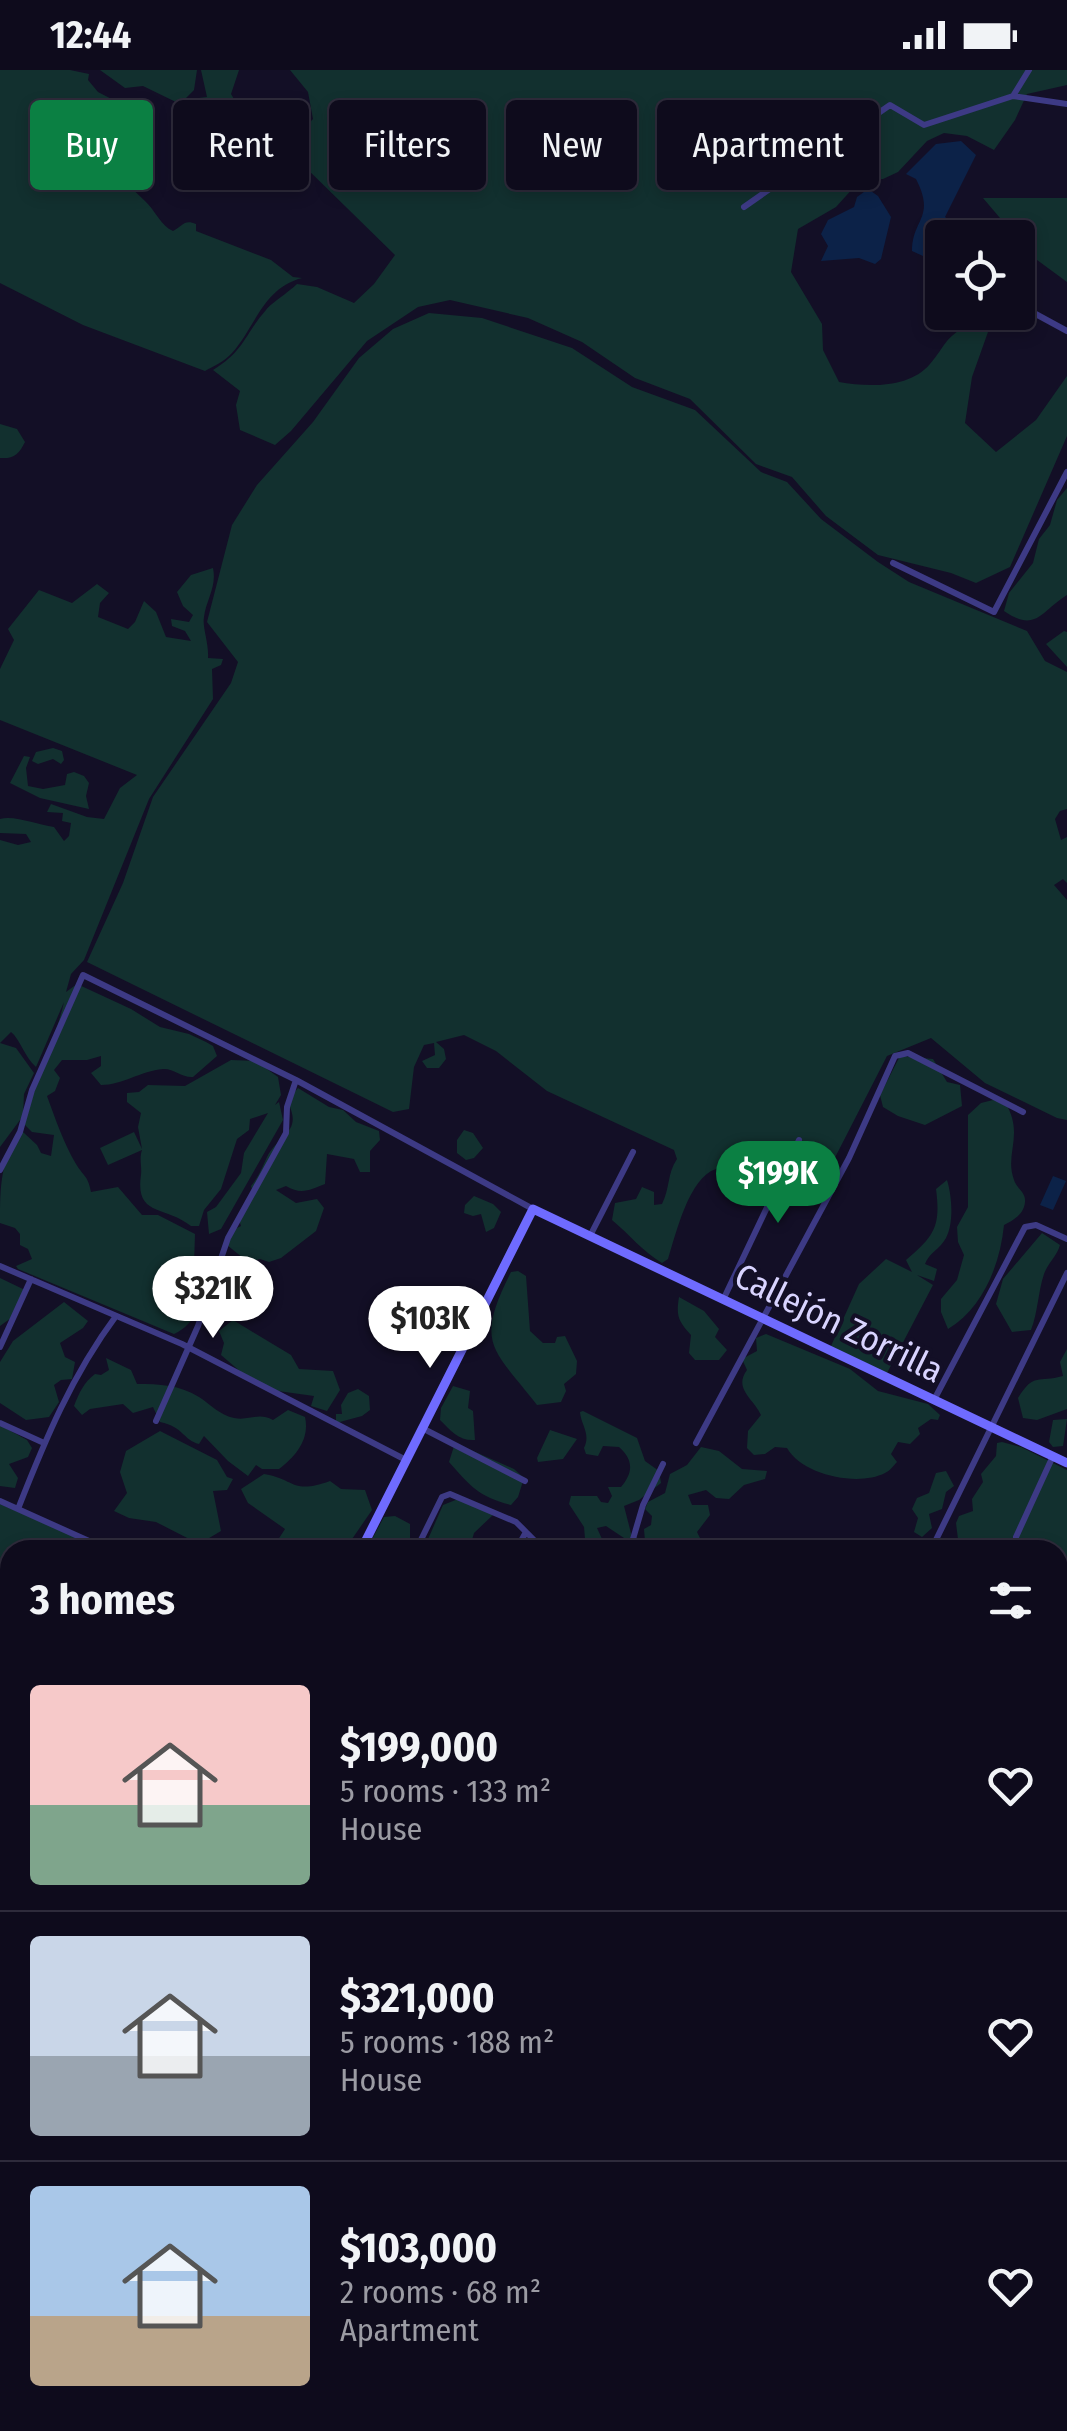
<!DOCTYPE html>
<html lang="en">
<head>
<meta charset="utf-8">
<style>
	:root { --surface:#0e0b1c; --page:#1c1929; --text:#f1f3f6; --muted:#9b9ba3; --line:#2e2b3b; --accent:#0b8043 }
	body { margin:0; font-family:"Fira Sans Condensed",sans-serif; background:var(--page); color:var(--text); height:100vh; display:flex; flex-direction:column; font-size:38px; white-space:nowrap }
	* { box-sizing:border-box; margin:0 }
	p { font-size:32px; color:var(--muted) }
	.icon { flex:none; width:55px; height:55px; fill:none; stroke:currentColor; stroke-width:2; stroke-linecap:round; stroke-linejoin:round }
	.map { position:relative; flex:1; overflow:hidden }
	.side { position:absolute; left:0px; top:1470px; width:1068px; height:892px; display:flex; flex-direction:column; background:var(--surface); border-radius:30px 30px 0 0; box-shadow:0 5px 15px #0003,0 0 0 2px var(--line) }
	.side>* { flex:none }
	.hud { position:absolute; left:30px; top:30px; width:1008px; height:90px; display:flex; gap:20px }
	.controls { position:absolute; left:925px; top:150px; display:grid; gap:20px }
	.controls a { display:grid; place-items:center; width:110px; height:110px; border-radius:10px; background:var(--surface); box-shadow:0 5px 15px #0003,0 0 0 2px var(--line); font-size:50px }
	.price { position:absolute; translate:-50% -85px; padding:0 22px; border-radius:35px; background:#fff; color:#222; font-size:32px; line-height:65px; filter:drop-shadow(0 2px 5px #0008) }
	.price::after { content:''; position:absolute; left:50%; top:60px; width:30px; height:22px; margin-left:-15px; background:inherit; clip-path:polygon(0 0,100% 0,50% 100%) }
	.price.selected { background:var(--accent); color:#fff }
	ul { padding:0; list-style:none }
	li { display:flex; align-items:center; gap:30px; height:250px; padding:0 30px }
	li+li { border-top:2px solid var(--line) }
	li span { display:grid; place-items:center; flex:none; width:280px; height:200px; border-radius:10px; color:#555 }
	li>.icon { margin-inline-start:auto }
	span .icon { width:120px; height:120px; fill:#fffc; stroke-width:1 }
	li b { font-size:42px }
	h2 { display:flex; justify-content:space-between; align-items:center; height:120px; padding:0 30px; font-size:42px }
	.tag { padding:0 35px; border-radius:10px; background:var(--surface); box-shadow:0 5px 15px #0003,0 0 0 2px var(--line); font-size:35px; line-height:90px }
	.tag.selected { background:var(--accent); color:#fff }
	.status { display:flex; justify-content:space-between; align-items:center; height:70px; padding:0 50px; background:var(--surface); direction:ltr }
	.status svg { height:28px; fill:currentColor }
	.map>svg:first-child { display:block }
	.green { fill:#12302f }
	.water { fill:#0c2248 }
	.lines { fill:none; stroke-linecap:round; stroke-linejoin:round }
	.street { stroke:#3d3a85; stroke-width:6 }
	.secondary { stroke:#6f6bff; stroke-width:9 }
	.labels { text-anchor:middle; stroke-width:8; stroke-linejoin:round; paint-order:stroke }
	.street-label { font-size:35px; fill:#d9d4ff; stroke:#130f26 }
</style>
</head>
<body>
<div class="status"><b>12:44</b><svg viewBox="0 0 49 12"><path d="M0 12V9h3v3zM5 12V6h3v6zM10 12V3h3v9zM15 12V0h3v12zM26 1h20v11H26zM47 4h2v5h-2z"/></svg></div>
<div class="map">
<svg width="1067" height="2361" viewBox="0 0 1067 2361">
	<rect width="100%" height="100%" fill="#130f26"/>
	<!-- green -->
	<path class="green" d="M 0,0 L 70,0 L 89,4 L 88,10 L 98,22 L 123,35 L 113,49 L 90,54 L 85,60 L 87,74 L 100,84 L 117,84 L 117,88 L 106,98 C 119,108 132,118 145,131 C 155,140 161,156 173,161 C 183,156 184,149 196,154 L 196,161 L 271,190 L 293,207 L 302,208 C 263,218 256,256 232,283 C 225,291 214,296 205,301 L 83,255 L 0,213 Z
		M 100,0 L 197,0 L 194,20 L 180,34 L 143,16 L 125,18 Z
		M 201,0 L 239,0 L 231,24 L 242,43 L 281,77 L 293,70 L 313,49 L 308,22 L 290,0 L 1067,0 L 1067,15 L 1027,24 L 1015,50 L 994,80 L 967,66 L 944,63 L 927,71 L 898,102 L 883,109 L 867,110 L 855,116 L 836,137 L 798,159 L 791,202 L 822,254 L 823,280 L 839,312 C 867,317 909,319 930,294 C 947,274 942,271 967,255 L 988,262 L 972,307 L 965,353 L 996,382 L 1036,350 L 1067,306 L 1067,366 L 1010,497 L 976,513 L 951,503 L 878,485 L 826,446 L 792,407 L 756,394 L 690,329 L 635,308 L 582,272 L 528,248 L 450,230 L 418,237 L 367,271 L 291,361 L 275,375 L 240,360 L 236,335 L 240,321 L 213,300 C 245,280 244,265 266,240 C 270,234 289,222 297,214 L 317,217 L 354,233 L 374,214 L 395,185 L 299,91 C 278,94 264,107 244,107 L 189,46 L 185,35 L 191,29 L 207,27 Z
		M 983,128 L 1067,128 L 1067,212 L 1033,187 Z
		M 429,243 L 482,248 L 572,278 L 632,317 L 695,340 L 761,402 L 787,412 L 821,449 L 878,492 L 909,512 L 1027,561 L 1045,591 L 1067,602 L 1067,739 L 1060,741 L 1055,749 L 1061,770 L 1067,767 L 1067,813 L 1063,809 L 1054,815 L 1067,830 L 1067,1050 L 1057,1048 L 985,1013 L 931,968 L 887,986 L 823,1111 L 781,1140 L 765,1105 C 751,1103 730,1095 716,1099 C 689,1107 676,1164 668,1189 L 662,1193 C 642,1181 630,1165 612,1150 L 615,1133 L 636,1129 L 642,1117 L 654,1122 L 654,1135 L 662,1134 C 670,1118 667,1104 677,1089 L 674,1080 L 547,1021 L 496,981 L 464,965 L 436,972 L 444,979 L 446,989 L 439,998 L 427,998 L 422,991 L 435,985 L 434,973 L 424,975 L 414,997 L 409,1039 L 393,1042 L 87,892 L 123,813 L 153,727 L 231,613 L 238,592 L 207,552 L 232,455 L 257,415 L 313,352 L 359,288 L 393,259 Z
		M 0,354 L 17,359 L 25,372 C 19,384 14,389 0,388 Z
		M 1067,418 L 1067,525 C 1040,542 1036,563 1004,541 L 1009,523 L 1033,493 L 1039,469 L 1050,455 L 1057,430 Z
		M 213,498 C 217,517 206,530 204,547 C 202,557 209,573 208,588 L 223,589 L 221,595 L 212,599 L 213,629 L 149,729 L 84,890 L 71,904 L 66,922 L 77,914 L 131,939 L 160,957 L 189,964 L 206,972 L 213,976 L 217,986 L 193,1007 C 182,1008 173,998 163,999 C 141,1001 122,1015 101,1015 L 91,1003 L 101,996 L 101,986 L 87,990 L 62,990 L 54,1000 L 60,1008 L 55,1021 L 47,1026 C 55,1048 64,1074 76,1094 C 83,1106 88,1105 91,1122 L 118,1117 L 142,1145 L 158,1145 L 195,1164 L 194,1195 L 206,1206 C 202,1230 197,1254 174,1264 L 18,1199 L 16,1196 L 32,1189 L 28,1179 L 20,1175 L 20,1164 L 15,1158 L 0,1153 C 0,1118 0,1086 23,1062 L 37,1075 L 41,1083 L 51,1086 L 54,1065 L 32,1062 L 24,1054 C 33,1012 55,973 64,932 L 36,997 C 24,986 20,969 11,962 L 0,973 L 16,978 L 34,1003 L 24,1024 L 23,1046 L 0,1077 L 0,770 L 18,775 L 31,772 L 26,764 L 0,763 L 0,749 C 15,745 37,755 54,757 L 64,771 L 69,766 L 71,753 L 62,751 L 63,743 L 47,742 L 51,734 L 87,747 L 104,749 L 120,718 L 137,705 L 0,650 L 0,599 L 14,570 L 8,559 L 39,520 L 72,533 L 97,514 L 109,523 L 100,533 L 98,547 L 128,559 L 135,552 L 144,531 L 156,542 L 166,567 L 191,571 L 185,561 L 172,556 L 171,549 L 189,552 L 193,545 L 183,536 L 177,522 L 191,505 Z
		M 1064,561 L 1067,562 L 1067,597 L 1046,574 Z
		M 53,678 L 62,681 L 64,690 L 61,694 L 53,689 L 38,694 L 32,691 L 36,682 Z
		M 24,686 L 30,687 L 26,698 L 28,716 L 43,719 L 65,715 L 67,704 L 74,702 L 84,706 L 89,713 L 86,726 L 89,739 L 40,728 L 10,713 Z
		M 900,986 L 933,989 L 947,1012 L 960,1015 L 962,1036 L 925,1055 L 898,1046 L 883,1037 L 880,1025 Z
		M 231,990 L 256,991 L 278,1007 L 281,1025 L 275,1035 L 279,1032 L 283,1050 L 221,1159 L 209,1164 L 207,1142 L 216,1137 L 241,1103 L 244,1083 L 268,1043 L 250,1049 L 249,1060 L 237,1069 L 221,1119 L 204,1140 L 199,1156 L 191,1156 C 164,1135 135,1147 141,1105 C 142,1095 139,1089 142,1080 L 108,1095 L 100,1078 L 134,1062 L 142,1079 L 138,1057 L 141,1043 L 127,1032 L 127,1023 L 139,1022 L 148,1015 L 185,1016 Z
		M 298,1018 L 329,1037 L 343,1040 L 356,1052 L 379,1061 L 380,1070 L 370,1081 L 370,1102 L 360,1102 L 354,1089 L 327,1084 L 325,1114 C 310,1120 301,1125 286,1116 L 276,1120 L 296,1133 L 317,1129 L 324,1138 L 316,1161 L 281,1188 L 269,1192 L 260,1189 L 248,1192 L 227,1175 L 233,1160 L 241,1156 L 238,1146 L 254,1126 L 251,1116 C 259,1106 262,1098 267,1087 C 279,1064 304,1062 287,1031 Z
		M 993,1030 L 1005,1032 C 1025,1065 1004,1083 1014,1110 C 1017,1119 1026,1122 1025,1132 C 1024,1144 1014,1150 1004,1155 C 1000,1195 983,1238 948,1259 L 941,1242 L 941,1229 L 957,1210 L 964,1185 L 958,1172 L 957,1157 L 968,1137 L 968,1045 L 981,1033 Z
		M 464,1060 L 473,1063 L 483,1078 L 474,1088 L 466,1090 L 457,1083 L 457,1070 Z
		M 947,1110 C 952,1126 954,1153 946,1168 C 940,1179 929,1183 925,1194 L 937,1199 L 934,1211 L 917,1205 L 933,1215 L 887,1303 L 831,1276 L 859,1214 L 886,1189 L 912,1202 L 906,1190 C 934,1166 941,1157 936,1119 Z
		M 474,1126 L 493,1134 L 501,1142 L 494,1158 L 486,1162 L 481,1144 L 473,1146 L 464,1143 L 465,1135 Z
		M 1042,1163 L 1060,1175 C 1057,1186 1048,1193 1044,1204 C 1038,1222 1038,1242 1031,1260 L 1012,1262 L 996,1234 L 1003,1209 Z
		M 518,1201 L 526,1206 L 530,1261 L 543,1273 L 555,1273 L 557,1267 L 565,1266 L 577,1291 L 576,1304 L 564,1314 L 566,1321 L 561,1332 L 537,1335 C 493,1278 474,1275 511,1202 Z
		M 0,1208 L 25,1220 L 18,1243 L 0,1256 Z
		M 679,1227 L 704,1241 L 719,1259 L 715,1267 L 727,1280 L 719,1290 L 695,1290 L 689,1283 L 691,1265 C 678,1251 676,1246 679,1227 Z
		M 64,1232 L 88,1251 L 83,1258 L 60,1273 L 65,1287 L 75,1292 L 72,1309 L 61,1310 L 54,1315 L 59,1332 L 49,1347 L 26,1350 L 0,1333 L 0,1292 L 13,1271 Z
		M 233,1250 L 291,1285 L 299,1299 L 333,1301 L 340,1320 L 327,1341 L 311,1336 L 314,1326 L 278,1321 L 255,1314 L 221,1285 L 224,1273 L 219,1261 Z
		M 766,1264 L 850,1299 L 878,1321 L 928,1334 L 940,1345 L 938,1350 L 931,1349 L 918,1358 L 920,1364 L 910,1374 L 898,1372 L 891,1384 L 897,1392 C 893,1396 890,1401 885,1403 C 858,1417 802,1405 787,1378 L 775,1377 L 765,1384 L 754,1385 L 747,1378 L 748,1361 L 761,1345 C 754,1329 733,1319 747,1300 L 742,1289 L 757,1281 L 756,1268 Z
		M 1067,1279 L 1067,1339 L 1037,1350 L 1023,1348 L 1018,1328 C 1034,1302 1038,1313 1063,1306 L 1060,1292 Z
		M 106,1288 L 131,1300 L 137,1314 C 159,1314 180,1315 199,1327 C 210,1334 221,1346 234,1348 C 250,1351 258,1342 273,1350 L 288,1340 L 305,1347 C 310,1369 296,1386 279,1399 L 262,1399 L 256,1395 L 248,1406 L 228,1391 L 204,1366 L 199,1374 C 183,1370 184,1357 160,1352 L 153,1337 L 133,1343 L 123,1334 L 90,1339 L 82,1345 L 74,1336 C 79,1323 84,1312 95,1304 L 101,1305 L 109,1300 Z
		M 453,1316 L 470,1321 L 468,1338 L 473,1341 L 475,1370 C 459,1371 451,1361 440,1350 L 441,1338 Z
		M 358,1319 L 369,1326 L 370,1340 L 362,1346 L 336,1353 L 336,1344 L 342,1344 L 341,1335 L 348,1323 Z
		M 583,1341 L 637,1368 L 645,1391 L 659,1401 L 661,1413 L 639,1430 L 624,1436 L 632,1467 L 627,1470 L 606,1456 L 597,1458 L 607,1480 L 586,1480 L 584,1457 L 569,1434 L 571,1426 L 597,1426 L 601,1432 L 608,1433 L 612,1426 L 608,1417 L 621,1417 C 633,1403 634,1390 619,1377 L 603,1376 L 598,1386 L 586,1384 L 584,1378 C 591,1364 581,1355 580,1342 Z
		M 1067,1349 L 1063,1376 L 1053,1377 L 1049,1372 L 1053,1350 Z
		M 0,1355 L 27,1370 L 32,1378 L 28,1387 L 9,1394 L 18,1408 L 15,1418 L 0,1416 Z
		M 550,1360 L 577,1369 L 563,1389 L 538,1392 L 537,1388 Z
		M 160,1361 L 217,1390 L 227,1407 L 233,1409 L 227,1420 L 213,1421 L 221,1461 L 199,1474 L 156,1452 L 129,1448 L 114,1441 L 127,1423 L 120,1402 L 126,1381 Z
		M 1002,1372 L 1021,1377 L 1067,1400 L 1067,1676 L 1058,1673 L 1058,1480 L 948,1480 L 958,1469 L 956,1453 L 959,1446 L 973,1441 L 972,1429 L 983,1412 L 981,1404 L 996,1386 L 997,1373 Z
		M 455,1373 L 514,1399 L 524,1408 L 518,1427 L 511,1435 C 479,1427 470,1416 449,1392 Z
		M 701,1377 L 719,1381 L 742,1399 L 767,1401 L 765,1409 L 744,1415 L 729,1429 L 716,1428 L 706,1420 L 688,1425 L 692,1435 L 708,1435 L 710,1445 L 697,1462 L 700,1468 L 694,1475 L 677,1470 L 667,1476 L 645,1471 L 644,1459 L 651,1455 L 652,1446 L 645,1439 L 648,1432 L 665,1423 L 670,1404 L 687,1395 Z
		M 946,1401 L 954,1416 L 946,1422 L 942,1439 L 929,1444 L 932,1458 L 922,1467 L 914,1462 L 918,1448 L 912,1439 L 917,1428 L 929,1423 L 936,1403 Z
		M 264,1404 C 295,1409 292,1425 330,1411 L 341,1419 L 365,1420 L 372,1440 L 350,1472 L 351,1480 L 277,1480 L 274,1476 L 285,1459 L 248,1433 L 241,1419 Z
		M 458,1429 L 494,1444 L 474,1463 L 470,1477 L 472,1480 L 432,1480 L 425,1476 L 443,1435 Z
		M 0,1434 L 107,1480 L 10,1480 L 10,1686 L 0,1693 Z
		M 395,1446 L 410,1454 L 410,1479 L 366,1480 L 384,1447 Z
		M 1058,1725 L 1063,1730 L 1062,1750 L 1067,1754 L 1066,1795 L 1058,1802 Z
		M 1058,1841 L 1067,1863 L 1062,1887 L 1067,1892 L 1067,1948 L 1058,1944 Z
		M 0,1913 L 10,1917 L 10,1965 L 0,1978 Z
		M 1058,1958 L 1067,1963 L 1067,2247 L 1058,2243 L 1058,2023 L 1061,2016 L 1058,2016 Z
		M 1058,2249 L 1067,2253 L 1067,2296 L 1058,2312 Z
		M 10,2253 L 10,2352 L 202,2353 L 200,2361 L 0,2361 L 0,2254 Z
		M 950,2352 L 1036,2352 L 1036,2353 L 1030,2361 L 947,2361 Z
		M 213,2353 L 259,2353 L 267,2361 L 207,2361 Z
		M 284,2353 L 411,2352 L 412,2353 L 406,2361 L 389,2361 L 384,2356 L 379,2361 L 281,2361 Z
		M 489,2353 L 720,2352 L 735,2361 L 638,2361 L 632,2355 L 615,2356 L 613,2361 L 485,2361 Z
		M 757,2353 L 813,2353 L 813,2361 L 764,2361 Z
		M 844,2353 L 844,2352 L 897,2353 L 895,2361 L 842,2361 Z"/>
	<!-- water -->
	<path class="water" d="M 961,71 L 976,85 L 945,147 L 954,154 L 959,167 L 942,168 L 942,182 L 931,176 L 923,186 L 912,181 C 912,149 936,148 916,109 L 906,104 L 936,74 Z
		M 868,119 L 878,126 L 891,147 L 881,189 L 875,194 L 859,188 L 821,191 L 828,176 L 821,164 L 828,150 L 854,137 L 857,127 Z
		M 1053,1106 L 1066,1111 L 1053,1140 L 1040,1135 Z"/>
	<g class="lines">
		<!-- street -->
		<path class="street" d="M 1013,26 L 1029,0
			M 744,137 L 890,35 L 924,55 L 1013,26 L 1067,34
			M 1021,236 L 1067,261
			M 893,493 L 994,542 L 1067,402
			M 0,1100 L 20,1062 L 32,1020 L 83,905 L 296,1010 L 533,1139
			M 590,1166 L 633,1082
			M 0,1196 L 182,1274 L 406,1390
			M 724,1228 L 799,1070
			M 0,1277 L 31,1209
			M 934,1330 L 1025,1157 L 1036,1155 L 1067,1169
			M 156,1351 L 198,1256 L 228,1168 L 286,1063 L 287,1037 L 296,1010
			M 0,1353 L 44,1373
			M 422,1358 L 525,1411
			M 696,1373 L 849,1088 L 895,986 L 908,983 L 1023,1042
			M 0,1431 L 109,1480
			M 18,1439 C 45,1370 72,1305 116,1246
			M 1016,1467 L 1053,1386
			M 633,1469 L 651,1480
			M 416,1480 L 442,1427 L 450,1424 L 516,1452 L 534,1470 L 550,1480
			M 516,1480 L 526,1462
			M 622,1480 L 630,1476 L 633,1469 L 643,1435 L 663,1394
			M 931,1480 L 1067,1203
			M 1058,1812 L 1067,1817
			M 0,1836 L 10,1841
			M 1058,1955 L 1067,1960
			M 0,2197 L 10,2179
			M 1058,2329 L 1067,2310
			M 437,2352 L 454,2361
			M 728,2352 L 746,2361
			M 478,2361 L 482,2352
			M 1041,2361 L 1045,2352"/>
		<!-- secondary -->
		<path class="secondary" d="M 361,1480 L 533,1139 L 1067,1393
			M 0,1984 L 10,1989"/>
	</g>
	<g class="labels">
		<!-- street labels -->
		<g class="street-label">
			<text transform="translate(839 1253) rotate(26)" y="12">Callejón Zorrilla</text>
		</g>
	</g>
</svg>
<div class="controls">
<a><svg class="icon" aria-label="locate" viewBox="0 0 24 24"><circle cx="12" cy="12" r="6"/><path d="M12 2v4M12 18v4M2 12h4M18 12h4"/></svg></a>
</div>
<b class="price selected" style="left:778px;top:1156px">$199K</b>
<b class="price" style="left:213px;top:1271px">$321K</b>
<b class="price" style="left:430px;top:1301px">$103K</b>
<div class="hud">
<a class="tag selected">Buy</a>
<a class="tag">Rent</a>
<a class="tag">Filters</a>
<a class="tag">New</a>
<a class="tag">Apartment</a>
</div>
<section class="side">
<h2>3 homes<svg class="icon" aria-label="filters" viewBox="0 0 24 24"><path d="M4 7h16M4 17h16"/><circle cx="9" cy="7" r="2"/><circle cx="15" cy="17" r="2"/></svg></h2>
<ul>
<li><span style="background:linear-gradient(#f6c9c9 60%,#7fa58c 0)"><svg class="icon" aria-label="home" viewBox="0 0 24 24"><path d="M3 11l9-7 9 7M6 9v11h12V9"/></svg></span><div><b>$199,000</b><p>5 rooms · 133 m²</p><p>House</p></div><svg class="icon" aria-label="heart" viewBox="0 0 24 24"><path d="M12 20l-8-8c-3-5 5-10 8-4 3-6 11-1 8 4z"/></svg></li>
<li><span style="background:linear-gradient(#c9d6e8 60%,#9aa5b1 0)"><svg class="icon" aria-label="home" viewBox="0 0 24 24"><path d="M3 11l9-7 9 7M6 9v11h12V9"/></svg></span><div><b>$321,000</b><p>5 rooms · 188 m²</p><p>House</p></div><svg class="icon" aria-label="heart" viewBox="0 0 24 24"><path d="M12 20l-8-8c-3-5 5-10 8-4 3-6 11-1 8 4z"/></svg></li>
<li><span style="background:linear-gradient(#a9c7e8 65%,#b9a48a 0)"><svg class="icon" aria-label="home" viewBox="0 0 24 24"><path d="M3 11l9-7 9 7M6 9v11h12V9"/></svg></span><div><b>$103,000</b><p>2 rooms · 68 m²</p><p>Apartment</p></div><svg class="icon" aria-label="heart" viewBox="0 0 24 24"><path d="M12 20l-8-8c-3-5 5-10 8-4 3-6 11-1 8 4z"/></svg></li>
</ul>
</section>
</div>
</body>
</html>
